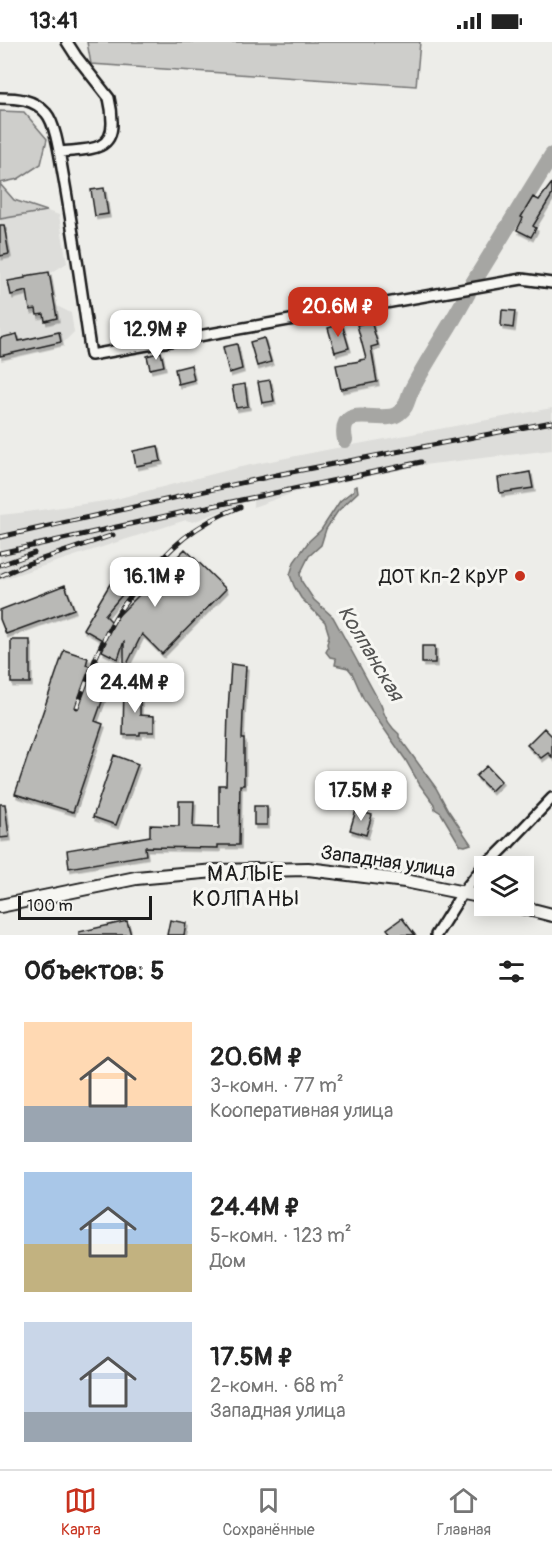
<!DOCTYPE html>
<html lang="ru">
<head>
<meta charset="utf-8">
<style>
	:root { --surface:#fff; --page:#f6f6f6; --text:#222; --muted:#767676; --line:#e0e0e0; --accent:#c8321e }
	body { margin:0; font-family:Pangolin,sans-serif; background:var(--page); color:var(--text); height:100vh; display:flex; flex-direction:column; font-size:22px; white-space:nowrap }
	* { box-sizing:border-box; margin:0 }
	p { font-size:20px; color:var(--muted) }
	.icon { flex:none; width:33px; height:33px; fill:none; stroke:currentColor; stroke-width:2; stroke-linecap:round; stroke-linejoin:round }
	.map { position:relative; height:893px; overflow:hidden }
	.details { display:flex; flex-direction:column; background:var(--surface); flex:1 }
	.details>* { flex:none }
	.tools { position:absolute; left:474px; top:814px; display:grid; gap:12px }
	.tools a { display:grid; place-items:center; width:60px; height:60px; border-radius:0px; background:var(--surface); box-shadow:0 3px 15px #0003; font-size:30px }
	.scale { position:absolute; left:18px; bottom:15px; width:134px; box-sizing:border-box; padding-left:6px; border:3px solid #1c1c1c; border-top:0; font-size:16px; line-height:21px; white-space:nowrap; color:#1c1c1c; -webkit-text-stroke:4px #f6f6f2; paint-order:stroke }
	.price { position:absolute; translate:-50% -51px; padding:0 14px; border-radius:12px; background:#fff; color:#222; font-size:20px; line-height:39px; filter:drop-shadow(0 2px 3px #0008) }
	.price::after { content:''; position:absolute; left:50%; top:36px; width:18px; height:14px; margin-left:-9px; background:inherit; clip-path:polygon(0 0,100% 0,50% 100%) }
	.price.selected { background:var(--accent); color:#fff }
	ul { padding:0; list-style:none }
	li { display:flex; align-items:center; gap:18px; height:150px; padding:0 24px }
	li span { display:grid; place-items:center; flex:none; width:168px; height:120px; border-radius:0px; color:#555 }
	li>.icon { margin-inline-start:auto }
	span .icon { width:72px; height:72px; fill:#fffc; stroke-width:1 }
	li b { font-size:26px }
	h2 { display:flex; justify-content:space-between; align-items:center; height:72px; padding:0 24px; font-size:26px }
	.status { display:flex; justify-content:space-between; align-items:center; height:42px; padding:0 30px; background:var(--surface); direction:ltr }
	.status svg { height:16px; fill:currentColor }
	.tabs { display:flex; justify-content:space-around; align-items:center; height:84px; border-top:2px solid var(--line); background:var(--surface); font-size:16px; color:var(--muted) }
	.tabs a { display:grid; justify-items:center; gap:3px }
	.tabs .selected { color:var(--accent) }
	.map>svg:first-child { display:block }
	.built { fill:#ddddda }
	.green { fill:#cececb; stroke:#757574; stroke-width:1.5 }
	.water { fill:#a6a6a3; stroke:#6f6f6d; stroke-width:1.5 }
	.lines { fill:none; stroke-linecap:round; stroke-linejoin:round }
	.river { stroke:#a6a6a3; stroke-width:16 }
	.building { fill:#b9b9b6; stroke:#1c1c1c; stroke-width:1.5; filter:url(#shadow) }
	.minor-casing { stroke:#1c1c1c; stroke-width:14 }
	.major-casing { stroke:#1c1c1c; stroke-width:16 }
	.minor { stroke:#f6f6f2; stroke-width:9 }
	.major { stroke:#f6f6f2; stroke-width:12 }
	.rail-casing { stroke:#1c1c1c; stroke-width:5 }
	.rail { stroke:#f6f6f2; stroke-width:3; stroke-dasharray:9; stroke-linecap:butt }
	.poi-dot { fill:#c8321e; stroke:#f6f6f2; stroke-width:2 }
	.labels { text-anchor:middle; stroke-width:6; stroke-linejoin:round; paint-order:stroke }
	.poi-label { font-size:20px; fill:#1c1c1c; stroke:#f6f6f2; text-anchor:end }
	.street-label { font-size:20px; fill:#1c1c1c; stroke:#f6f6f2 }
	.water-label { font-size:21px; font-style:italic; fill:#535352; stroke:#f6f6f2 }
	.quarter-label { font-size:22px; letter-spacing:1.5px; fill:#1c1c1c; stroke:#f6f6f2 }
</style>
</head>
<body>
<div class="status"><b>13:41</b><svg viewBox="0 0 49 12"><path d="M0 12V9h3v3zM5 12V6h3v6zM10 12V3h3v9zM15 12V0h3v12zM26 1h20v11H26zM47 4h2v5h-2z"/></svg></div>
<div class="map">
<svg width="552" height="893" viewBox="0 0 552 893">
	<defs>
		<filter id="shadow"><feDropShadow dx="2" dy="3.5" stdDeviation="0" flood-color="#0004"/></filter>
	</defs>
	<rect width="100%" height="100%" fill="#edede9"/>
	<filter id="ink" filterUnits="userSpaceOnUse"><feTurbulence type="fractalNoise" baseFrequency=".0167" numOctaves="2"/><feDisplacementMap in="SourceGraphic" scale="12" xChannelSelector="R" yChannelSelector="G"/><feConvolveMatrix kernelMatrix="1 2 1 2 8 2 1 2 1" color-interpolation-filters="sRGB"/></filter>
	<g filter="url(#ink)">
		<!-- built -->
		<path class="built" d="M 47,169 L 59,173 L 67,221 L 51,231 L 55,263 L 71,271 L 74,290 L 64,300 L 0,314 L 0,177 Z
			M 552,366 L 552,408 L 423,423 L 296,450 L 253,465 L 253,457 L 193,480 L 186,478 L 0,538 L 0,473 L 19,471 L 112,458 L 236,426 L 331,407 Z"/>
		<!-- green -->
		<path class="green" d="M 87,0 L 420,0 L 416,44 L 91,22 Z
			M 0,69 L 24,70 L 47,97 L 41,122 L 18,137 L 0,141 Z
			M 0,142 L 14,158 L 47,169 L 0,177 Z"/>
		<!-- water -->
		<path class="water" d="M 357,444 L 358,450 L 338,469 L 326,487 L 321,503 L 309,514 L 300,532 L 302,540 L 314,558 L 333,575 L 381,663 C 384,673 390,685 399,692 L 399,695 L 436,746 L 448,768 L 471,802 L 465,804 L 460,803 L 441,771 L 435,767 L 434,762 L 420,743 L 405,717 L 364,658 L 352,631 L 348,626 L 335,623 L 336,618 L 335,616 L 330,615 L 326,610 L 328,606 L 327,602 L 329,593 L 325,580 L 301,556 L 294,544 L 290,533 L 294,520 L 309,499 L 321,488 L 340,459 L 354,448 L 354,445 Z"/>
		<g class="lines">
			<!-- river -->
			<path class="river" d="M 473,241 L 552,113
				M 345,398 C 337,357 383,385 399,371 C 408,365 407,356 412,347 C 429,314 451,284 468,251"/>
		</g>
		<!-- building -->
		<path class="building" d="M 552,141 L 552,153 L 533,184 L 536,186 L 531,195 L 517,188 L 523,176 L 521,175 L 533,155 L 539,158 Z
			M 104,146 L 108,172 L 95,174 L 91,148 Z
			M 0,183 L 4,183 L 9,212 L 0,214 Z
			M 49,230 L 57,276 L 45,279 L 44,272 L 37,273 L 36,267 L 30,268 L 27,249 L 11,253 L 8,239 L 25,236 L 25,234 Z
			M 502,268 L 515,269 L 513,286 L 501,284 Z
			M 371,279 L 378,303 L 371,305 L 377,340 L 341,347 L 336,323 L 360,319 L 360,318 L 366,317 L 357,283 Z
			M 342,282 L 349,306 L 335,310 L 328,286 Z
			M 59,290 L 61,300 L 0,314 L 0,296 L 17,292 L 19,299 Z
			M 264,296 L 271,320 L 257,324 L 250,300 Z
			M 237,302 L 242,327 L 229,331 L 223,305 Z
			M 161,310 L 164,324 L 150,327 L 147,314 Z
			M 191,323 L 194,338 L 178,342 L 175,327 Z
			M 270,338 L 274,359 L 262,361 L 258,340 Z
			M 245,342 L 248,364 L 236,366 L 232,344 Z
			M 158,404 L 161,419 L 136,424 L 133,409 Z
			M 530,430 L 533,446 L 500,451 L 498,436 Z
			M 185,507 L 226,547 L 162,612 L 142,592 L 124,628 L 124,599 L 118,617 L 102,609 L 106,600 L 83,587 L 113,537 L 117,533 L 123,539 L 132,527 L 139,533 L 105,573 L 112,580 Z
			M 65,543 L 74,567 L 6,592 L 0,577 L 0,568 Z
			M 11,598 L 30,598 L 30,641 L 11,641 Z
			M 422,604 L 435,604 L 435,621 L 422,621 Z
			M 64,608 L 88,616 L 86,623 L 112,632 L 95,679 L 103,682 L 73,770 L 15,752 Z
			M 231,622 L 246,624 L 243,671 L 242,697 L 244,697 L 244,743 L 240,743 L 239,803 L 218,803 L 218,806 L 145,805 L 146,813 L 69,826 L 67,808 L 150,794 L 150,783 L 179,784 L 179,759 L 194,759 L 193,785 L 219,786 L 219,743 L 226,743 L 228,669 Z
			M 124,644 L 140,644 L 140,673 L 154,674 L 154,690 L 140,690 L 140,693 L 123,693 Z
			M 544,686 L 552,694 L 552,715 L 548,711 L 541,716 L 527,703 Z
			M 114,713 L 138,722 L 116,783 L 93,775 Z
			M 487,724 L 501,739 L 491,749 L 476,734 Z
			M 0,762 L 5,762 L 9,795 L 0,796 Z
			M 254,764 L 267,764 L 267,783 L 254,783 Z
			M 356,768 L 372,773 L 366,793 L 350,788 Z
			M 402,876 L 415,893 L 392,893 L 387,887 Z
			M 170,878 L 186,881 L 184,893 L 167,893 Z
			M 127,879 L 131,893 L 79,893 L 79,890 Z"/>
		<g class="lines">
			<!-- minor casing -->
			<g class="minor-casing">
				<path id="minor" d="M 0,56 C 17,56 34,57 46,71 C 56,82 60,116 63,132 C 74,192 82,253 91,313 L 522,237 L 552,241
					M 59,110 C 83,107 113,112 112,80 C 112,71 111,64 109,56 L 76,14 L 67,0
					M 436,893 L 463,850 L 485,822 L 496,814 L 510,800 L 552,756"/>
			</g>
			<!-- major casing -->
			<g class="major-casing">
				<path id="major" d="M 0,864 L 136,836 L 215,829 L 308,827 L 405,839 L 484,855
					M 517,864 L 552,873"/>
			</g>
			<!-- minor -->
			<use href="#minor" class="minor"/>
			<!-- major -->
			<use href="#major" class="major"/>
			<!-- rail casing -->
			<g class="rail-casing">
				<path id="rail" d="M 0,495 L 281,432 L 552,380
					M 0,511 L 184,470 L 421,420
					M 0,523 L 34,511
					M 0,534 L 27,522 L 113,493
					M 77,665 C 88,635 99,604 115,576 C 122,564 131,553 140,543 C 169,505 195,482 240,465"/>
			</g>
			<!-- rail -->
			<use href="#rail" class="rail"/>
		</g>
	</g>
	<!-- markers -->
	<circle class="poi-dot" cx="520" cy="534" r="6"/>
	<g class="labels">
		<!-- poi labels -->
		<g class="poi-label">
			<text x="508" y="541">ДОТ Кп-2 КрУР</text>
		</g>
		<!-- street labels -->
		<g class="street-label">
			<text transform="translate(388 819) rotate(8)" y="7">Западная улица</text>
		</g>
		<!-- water labels -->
		<g class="water-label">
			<text transform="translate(371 611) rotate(59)" y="7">Колпанская</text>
		</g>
		<!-- quarter labels -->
		<g class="quarter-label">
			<text x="246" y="839">МАЛЫЕ<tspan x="246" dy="25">КОЛПАНЫ</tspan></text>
		</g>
	</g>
</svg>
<div class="tools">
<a><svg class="icon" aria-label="layers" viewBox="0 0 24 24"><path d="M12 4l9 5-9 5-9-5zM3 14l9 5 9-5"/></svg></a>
</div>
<div class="scale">100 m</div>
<b class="price selected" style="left:338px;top:296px">20.6M ₽</b>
<b class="price" style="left:156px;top:319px">12.9M ₽</b>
<b class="price" style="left:155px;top:566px">16.1M ₽</b>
<b class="price" style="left:135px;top:672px">24.4M ₽</b>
<b class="price" style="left:361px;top:780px">17.5M ₽</b>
</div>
<section class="details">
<h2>Объектов: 5<svg class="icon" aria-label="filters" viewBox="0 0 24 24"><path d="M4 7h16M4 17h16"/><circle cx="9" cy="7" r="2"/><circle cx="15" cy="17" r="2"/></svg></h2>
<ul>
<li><span style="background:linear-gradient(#ffd9b3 70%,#9aa5b1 0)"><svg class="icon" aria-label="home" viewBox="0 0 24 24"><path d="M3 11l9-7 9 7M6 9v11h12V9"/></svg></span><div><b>20.6M ₽</b><p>3-комн. · 77 m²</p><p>Кооперативная улица</p></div></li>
<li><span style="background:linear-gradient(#a9c7e8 60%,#c2b280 0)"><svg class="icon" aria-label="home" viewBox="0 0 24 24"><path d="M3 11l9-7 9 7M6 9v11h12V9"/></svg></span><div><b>24.4M ₽</b><p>5-комн. · 123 m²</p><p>Дом</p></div></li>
<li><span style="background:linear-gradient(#c9d6e8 75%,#9aa5b1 0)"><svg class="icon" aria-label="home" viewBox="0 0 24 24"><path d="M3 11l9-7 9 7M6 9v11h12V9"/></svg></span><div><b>17.5M ₽</b><p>2-комн. · 68 m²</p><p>Западная улица</p></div></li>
</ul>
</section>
<nav class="tabs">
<a class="selected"><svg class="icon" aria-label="map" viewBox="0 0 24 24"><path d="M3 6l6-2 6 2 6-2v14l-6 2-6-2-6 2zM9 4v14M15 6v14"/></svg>Карта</a>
<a><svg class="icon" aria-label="saved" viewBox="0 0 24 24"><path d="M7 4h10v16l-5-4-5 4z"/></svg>Сохранённые</a>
<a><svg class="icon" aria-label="home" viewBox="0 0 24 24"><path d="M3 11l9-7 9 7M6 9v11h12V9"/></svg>Главная</a>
</nav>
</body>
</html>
